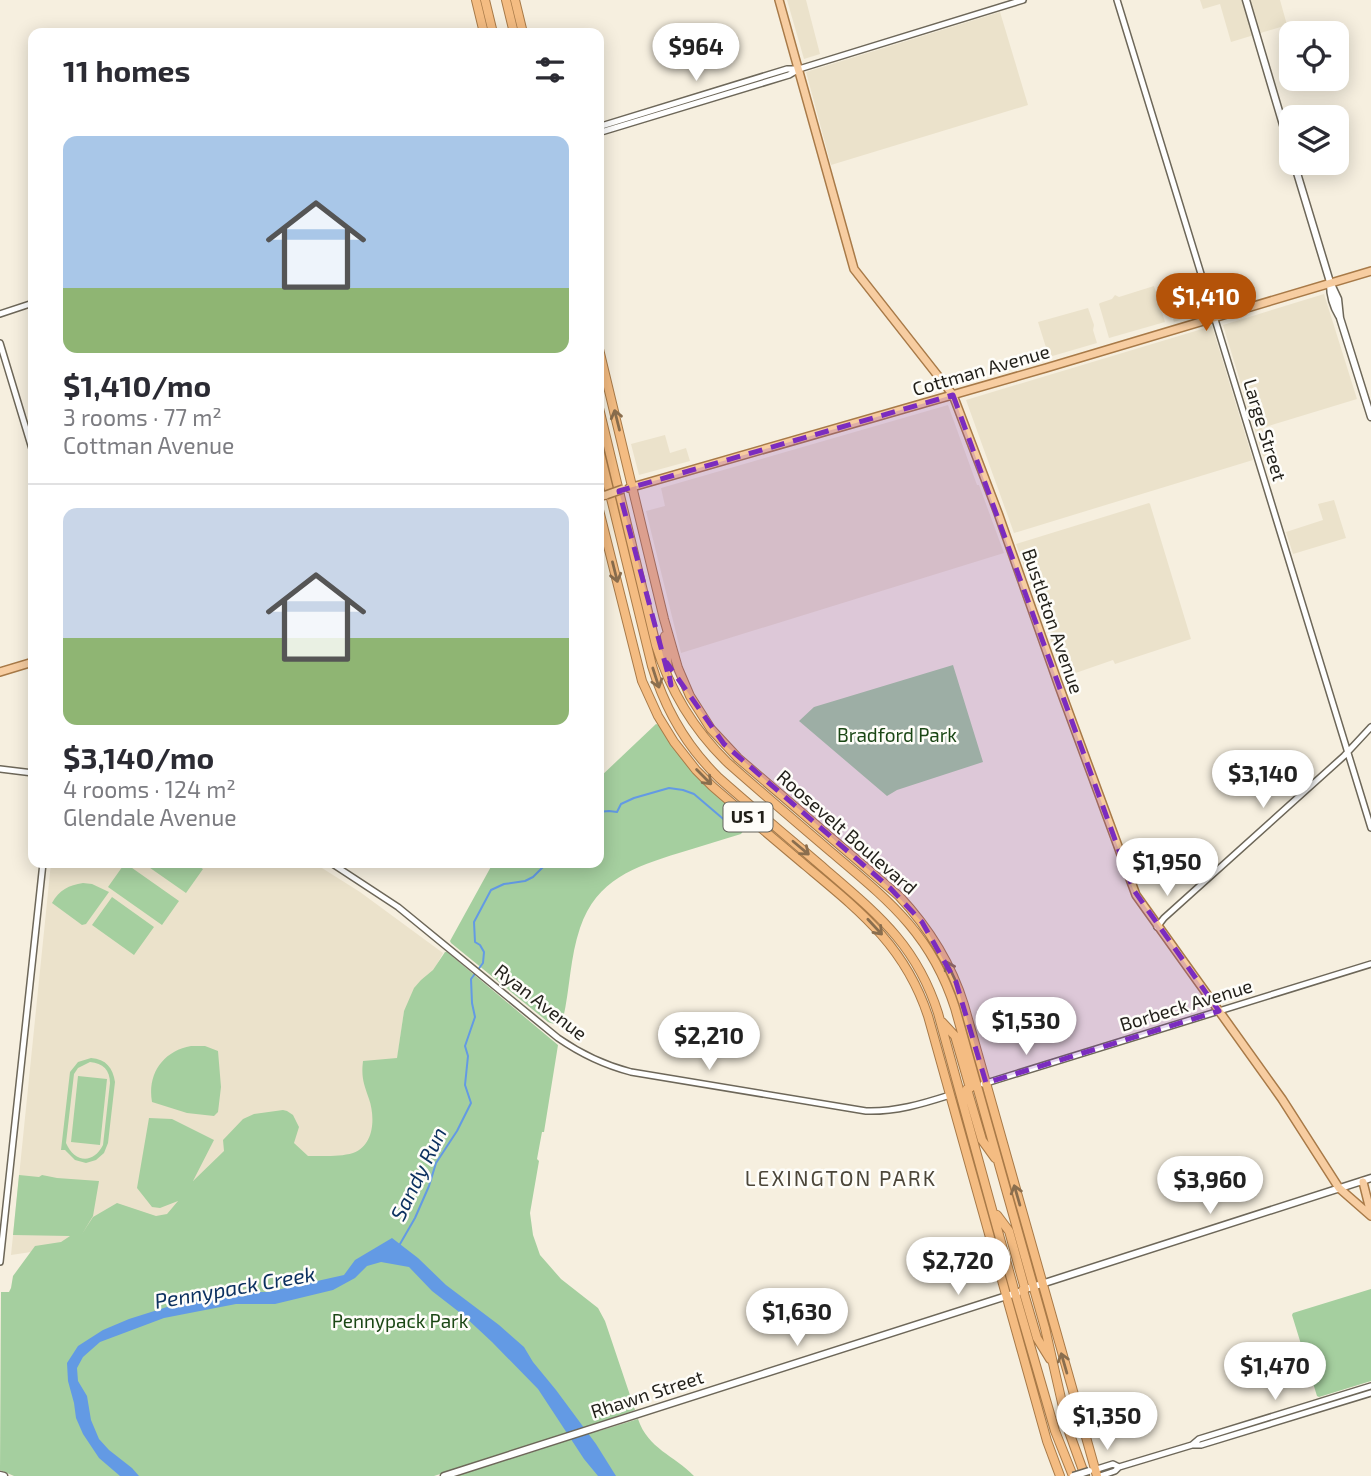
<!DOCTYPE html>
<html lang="en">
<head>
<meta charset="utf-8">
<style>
	:root { --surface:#fff; --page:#f7f7f7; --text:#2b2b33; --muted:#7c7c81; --line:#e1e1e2; --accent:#b45309 }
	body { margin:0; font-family:"Exo 2",sans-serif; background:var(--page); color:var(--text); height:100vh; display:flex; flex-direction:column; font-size:26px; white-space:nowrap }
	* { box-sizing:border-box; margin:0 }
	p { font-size:23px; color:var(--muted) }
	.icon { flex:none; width:38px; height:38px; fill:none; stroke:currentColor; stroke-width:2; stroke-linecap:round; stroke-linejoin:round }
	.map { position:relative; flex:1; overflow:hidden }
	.side { position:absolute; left:28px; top:28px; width:576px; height:840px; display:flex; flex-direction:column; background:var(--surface); border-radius:14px; box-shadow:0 4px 18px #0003 }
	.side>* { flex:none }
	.fabs { position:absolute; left:1279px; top:21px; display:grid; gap:14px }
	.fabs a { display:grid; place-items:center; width:70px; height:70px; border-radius:14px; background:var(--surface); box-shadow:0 4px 18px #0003; font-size:35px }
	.price { position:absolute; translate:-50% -60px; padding:0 16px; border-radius:24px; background:#fff; color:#222; font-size:23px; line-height:46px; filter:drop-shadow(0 2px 4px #0008) }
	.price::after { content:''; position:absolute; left:50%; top:42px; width:21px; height:16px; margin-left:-10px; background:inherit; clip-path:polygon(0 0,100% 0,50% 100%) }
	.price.current { background:var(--accent); color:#fff }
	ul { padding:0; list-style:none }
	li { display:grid; align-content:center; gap:14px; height:371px; padding:0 35px }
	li+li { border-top:2px solid var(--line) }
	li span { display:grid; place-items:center; height:217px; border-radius:14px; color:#555 }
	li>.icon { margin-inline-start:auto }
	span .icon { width:126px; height:126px; fill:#fffc; stroke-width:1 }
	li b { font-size:30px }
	h2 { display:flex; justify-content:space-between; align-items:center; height:84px; padding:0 35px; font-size:30px }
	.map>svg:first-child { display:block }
	.built { fill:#ebe2cb }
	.green { fill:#a5cf9f; fill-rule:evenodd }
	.water { fill:#639ae4 }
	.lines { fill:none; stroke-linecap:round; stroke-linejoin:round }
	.stream { stroke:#639ae4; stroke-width:2 }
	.tertiary-casing { stroke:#6d6759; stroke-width:8 }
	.secondary-casing { stroke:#6d6759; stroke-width:9 }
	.primary-casing { stroke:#a87a48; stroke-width:10 }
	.trunk-casing { stroke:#a87a48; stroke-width:10 }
	.tertiary { stroke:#fff; stroke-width:5 }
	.secondary { stroke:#fff; stroke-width:6 }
	.primary { stroke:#f7cda1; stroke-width:7 }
	.trunk { stroke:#f4bc82; stroke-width:8 }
	.secondary-bridge-casing { stroke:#6d6759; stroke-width:9; stroke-linecap:butt }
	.primary-bridge-casing { stroke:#a87a48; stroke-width:10; stroke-linecap:butt }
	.secondary-bridge { stroke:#fff; stroke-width:6 }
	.primary-bridge { stroke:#f7cda1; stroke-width:7 }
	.oneway { stroke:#8a6e4e }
	.marked { fill:#7b2cbf; fill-opacity:0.2; stroke:#7b2cbf; stroke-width:5; stroke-dasharray:14 9; stroke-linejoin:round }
	.labels { text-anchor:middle; stroke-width:5; stroke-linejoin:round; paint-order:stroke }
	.shield { fill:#fefdf9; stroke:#63625c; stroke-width:2 }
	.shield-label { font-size:18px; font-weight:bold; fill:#211f19 }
	.street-label { font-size:19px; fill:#211f19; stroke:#fefdf9 }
	.park-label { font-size:19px; fill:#1b4715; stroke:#fefdf9 }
	.water-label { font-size:21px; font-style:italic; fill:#0c3160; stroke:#fefdf9 }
	.neighbourhood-label { font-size:21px; letter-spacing:2px; fill:#4c4639; stroke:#fefdf9 }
</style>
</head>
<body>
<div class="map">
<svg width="1371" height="1476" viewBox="0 0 1371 1476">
	<rect width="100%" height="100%" fill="#f6efdf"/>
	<!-- built -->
	<path class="built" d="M 787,0 L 806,0 L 820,54 L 804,59 Z
		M 1200,0 L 1280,0 L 1287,25 L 1231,42 L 1220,4 L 1203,9 Z
		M 1000,12 L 1028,105 L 831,165 L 806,72 Z
		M 1195,274 L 1207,311 L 1174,322 L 1162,285 Z
		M 1154,286 L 1165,322 L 1109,338 L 1099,304 L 1100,303 L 1112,299 L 1115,295 L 1119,297 Z
		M 1324,294 L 1357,399 L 1262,428 L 1270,455 L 1263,456 L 1223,325 Z
		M 1088,308 L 1094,325 L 1093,330 L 1097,343 L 1049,357 L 1038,322 Z
		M 1212,326 L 1253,460 L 1014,533 L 966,400 Z
		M 948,405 L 977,485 L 979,485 L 1004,553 L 681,653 L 646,511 L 665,506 L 661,488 Z
		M 665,435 L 670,453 L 686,448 L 690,461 L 639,475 L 631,444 Z
		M 1334,500 L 1346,538 L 1293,554 L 1286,532 L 1323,520 L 1318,504 Z
		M 1149,503 L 1150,504 L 1191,639 L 1115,664 L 1113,660 L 1064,677 L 1016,544 Z
		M 51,863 L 314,863 L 360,892 L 443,953 L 434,970 L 404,1011 L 383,1158 L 223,1156 L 157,1233 L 11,1255 Z"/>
	<!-- green -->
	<path class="green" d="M 953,665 L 983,762 L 897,790 L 887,796 L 799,721 L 814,707 Z
		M 656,724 L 659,725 L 746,819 L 744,830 L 741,834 C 720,840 700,847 679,853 C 634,867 597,879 580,928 C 570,957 570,989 563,1019 C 559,1024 555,1025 548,1022 L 451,943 L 450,941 L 493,863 L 598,863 L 599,778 Z
		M 125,863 L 179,901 L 162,925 L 108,887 Z
		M 143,863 L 194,863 L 203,869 L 186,893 Z
		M 83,883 L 92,884 L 109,892 L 86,924 L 82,925 L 52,903 C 59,890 69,885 83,883 Z
		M 112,897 L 154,927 L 134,955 L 92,925 Z
		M 445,952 L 447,952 L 558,1045 L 544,1132 L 542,1132 L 537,1159 L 539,1161 L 530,1213 L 533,1235 L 540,1255 L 561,1279 L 598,1308 L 605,1321 L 635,1410 L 596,1424 L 599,1431 L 638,1419 C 648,1449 674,1455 694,1476 L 456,1476 L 542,1449 L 540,1442 L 434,1476 L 14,1476 L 0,1470 L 1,1292 L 9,1292 L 11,1288 L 13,1276 L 35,1246 L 61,1242 L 70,1236 L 13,1235 L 19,1175 L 39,1177 L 42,1175 L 57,1178 L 99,1181 L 93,1216 L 82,1234 L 93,1217 L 117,1203 L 156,1216 L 167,1214 L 178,1201 L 160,1208 L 152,1207 L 137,1188 L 149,1118 L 172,1119 L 214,1140 L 193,1181 L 224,1151 L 223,1140 L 243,1119 L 254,1114 L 283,1110 L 287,1111 L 293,1115 L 299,1127 L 294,1143 L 308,1156 C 322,1156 340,1157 353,1153 C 375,1145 375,1116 369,1099 C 364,1084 361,1078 363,1061 L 397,1058 L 404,1011 L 414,988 L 421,980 L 433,970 Z
		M 191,1046 L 205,1046 L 218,1051 L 221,1087 L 218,1112 L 214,1116 L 187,1113 L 152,1102 C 147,1074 163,1051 191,1046 Z
		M 91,1058 C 106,1059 113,1068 115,1082 L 108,1143 L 104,1153 L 96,1160 L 86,1163 L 75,1160 L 65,1150 L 61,1150 L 70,1072 L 78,1062 ZM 90,1062 C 103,1063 110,1070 110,1083 L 103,1145 C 93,1165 74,1162 66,1143 L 74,1074 L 78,1068 Z
		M 78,1076 L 107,1079 L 100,1145 L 71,1142 Z
		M 1371,1289 L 1371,1381 L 1319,1397 L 1317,1396 L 1292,1315 L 1293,1313 Z"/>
	<!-- water -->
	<path class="water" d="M 392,1238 L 418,1258 L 446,1285 L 499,1325 L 524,1347 L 533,1362 L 556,1390 L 596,1444 L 616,1476 L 598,1476 L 584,1459 L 538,1389 L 492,1342 L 463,1315 L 432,1291 L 409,1267 L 381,1262 L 367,1266 L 355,1278 L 333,1290 L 275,1304 L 236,1304 L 164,1318 L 100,1342 L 83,1357 L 77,1368 L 78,1381 L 87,1396 L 91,1420 L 99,1439 L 109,1450 L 132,1468 L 139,1476 L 120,1476 L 99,1458 L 83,1434 L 76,1418 L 74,1403 L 68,1381 L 67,1363 L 78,1346 L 103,1330 L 129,1319 L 186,1301 L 235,1292 L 268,1292 L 344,1275 L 355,1260 Z"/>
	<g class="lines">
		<!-- stream -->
		<path class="stream" d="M 598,812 L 609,811 L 617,812 L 621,804 L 634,798 L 669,788 L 683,790 L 694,794 L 728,823
			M 400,1244 L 415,1218 L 429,1186 L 436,1163 L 457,1131 L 471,1103 L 465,1085 L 468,1056 L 465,1046 L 475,1017 L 472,1003 L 471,979 L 483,963 L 484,952 L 480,945 L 475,942 L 474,922 L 491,890 L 504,884 L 525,881 L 533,877 L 547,863"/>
		<!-- tertiary casing -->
		<g class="tertiary-casing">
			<path id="tertiary" d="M 1117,0 L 1371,828
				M 598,127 L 787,69 L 795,69
				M 598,133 L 789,75 L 799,69 L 1023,0
				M 0,314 L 33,303
				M 0,343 L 33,452
				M 0,769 L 33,773
				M 331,863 L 398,907 L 558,1038 C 581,1054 604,1065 631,1072 L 866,1111 C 895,1112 922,1104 950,1095
				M 1157,927 L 1164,918 L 1344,756 L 1371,727
				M 983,1084 L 1371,964
				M 0,1262 L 43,863
				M 1192,1445 L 1201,1445 L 1371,1393
				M 1094,1470 L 1113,1464 L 1119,1467
				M 1100,1476 L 1115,1471 L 1119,1467 L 1192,1445 L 1199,1439 L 1371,1386"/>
		</g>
		<!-- secondary casing -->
		<g class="secondary-casing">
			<path id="secondary" d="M 1246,0 L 1292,155
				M 1294,163 L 1330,282 L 1338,299 L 1340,318 L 1371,417
				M 1330,284 C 1330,295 1333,306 1339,316
				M 1029,1288 L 1371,1178
				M 0,1475 L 4,1476
				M 444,1476 L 1019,1292"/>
		</g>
		<!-- primary casing -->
		<g class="primary-casing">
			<path id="primary" d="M 779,0 L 854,269 L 953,395 L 998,513 L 1059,686 L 1136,895 L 1282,1099 L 1339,1188 L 1371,1216
				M 629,488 L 1046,368 L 1371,271
				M 598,497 L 606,495
				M 0,672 L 33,662
				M 1363,1182 L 1371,1214"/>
		</g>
		<!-- trunk casing -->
		<g class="trunk-casing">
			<path id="trunk" d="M 476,0 L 484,33
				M 485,0 L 493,33
				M 506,0 L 514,33
				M 515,0 L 523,33
				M 598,345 L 664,619 L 678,668 L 690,696 L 711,729 L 738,758 L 899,896 C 929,928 951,963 964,1005 L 1097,1476
				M 598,404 L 656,645 C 670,691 694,730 728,763 C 762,793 796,822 830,851 C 888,900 931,933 955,1008 L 1045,1328 L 1068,1429 L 1085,1476
				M 598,445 L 652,666 C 665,709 687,747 719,778 C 754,809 790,839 825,869 C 877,914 916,944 938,1013 L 1015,1293 L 1055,1431 L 1073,1476
				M 598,506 L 642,681 L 658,716 L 674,742 L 696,770 L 712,786 C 743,813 774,839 806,866 C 860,911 905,946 928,1016 L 1047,1441 L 1060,1476
				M 665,636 L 668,669
				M 942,1022 L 955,1036 L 970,1088
				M 967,1089 L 982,1140 L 995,1158
				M 997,1215 L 1009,1231 L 1025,1289
				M 1023,1290 L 1037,1338 L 1050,1359"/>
		</g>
		<!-- tertiary -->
		<use href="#tertiary" class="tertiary"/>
		<!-- secondary -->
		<use href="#secondary" class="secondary"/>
		<!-- primary -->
		<use href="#primary" class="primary"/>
		<!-- trunk -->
		<use href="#trunk" class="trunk"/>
		<!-- secondary-bridge casing -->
		<g class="secondary-bridge-casing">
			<path id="secondary-bridge" d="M 1073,1476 L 1089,1471"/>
		</g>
		<!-- primary-bridge casing -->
		<g class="primary-bridge-casing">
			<path id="primary-bridge" d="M 606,495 L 623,489"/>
		</g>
		<!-- secondary-bridge -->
		<use href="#secondary-bridge" class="secondary-bridge"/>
		<!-- primary-bridge -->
		<use href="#primary-bridge" class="primary-bridge"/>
	</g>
	<!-- one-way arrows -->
	<defs><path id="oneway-shaft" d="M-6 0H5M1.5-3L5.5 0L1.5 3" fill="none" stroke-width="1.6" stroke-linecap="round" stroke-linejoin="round" transform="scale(1.75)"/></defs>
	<g class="oneway">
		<use href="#oneway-shaft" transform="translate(617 420) rotate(-104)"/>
		<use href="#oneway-shaft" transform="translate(615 572) rotate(76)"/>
		<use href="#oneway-shaft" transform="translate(656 678) rotate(72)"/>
		<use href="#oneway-shaft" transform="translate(704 777) rotate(45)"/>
		<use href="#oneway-shaft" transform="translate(801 848) rotate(40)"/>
		<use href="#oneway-shaft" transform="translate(875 927) rotate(47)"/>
		<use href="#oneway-shaft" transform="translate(951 971) rotate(-115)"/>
		<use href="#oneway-shaft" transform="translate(1017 1195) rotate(-106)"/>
		<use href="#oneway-shaft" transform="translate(1064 1363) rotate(-106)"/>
	</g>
	<!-- marked area -->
	<path class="marked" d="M 953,395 L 1133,889 L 1219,1011 L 986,1083 L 956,982 L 922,922 L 890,888 L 724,744 L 667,663 L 671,685 L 619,491 Z"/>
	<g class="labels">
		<!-- shield labels -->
		<rect class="shield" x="723.5" y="802.5" width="49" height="29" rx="5"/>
		<g class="shield-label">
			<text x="748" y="823">US 1</text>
		</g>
		<!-- street labels -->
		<g class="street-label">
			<text transform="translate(981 370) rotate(-16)" y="7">Cottman Avenue</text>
			<text transform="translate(1265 430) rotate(73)" y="7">Large Street</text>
			<text transform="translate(1053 621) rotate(71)" y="7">Bustleton Avenue</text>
			<text transform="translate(847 832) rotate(41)" y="7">Roosevelt Boulevard</text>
			<text transform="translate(541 1002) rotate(38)" y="7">Ryan Avenue</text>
			<text transform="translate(1186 1005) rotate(-17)" y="7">Borbeck Avenue</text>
			<text transform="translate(647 1394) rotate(-18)" y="7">Rhawn Street</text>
		</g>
		<!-- park labels -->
		<g class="park-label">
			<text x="897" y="742">Bradford Park</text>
			<text x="400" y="1328">Pennypack Park</text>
		</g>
		<!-- water labels -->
		<g class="water-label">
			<text transform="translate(419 1174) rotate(-64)" y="7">Sandy Run</text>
			<text transform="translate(235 1288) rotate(-10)" y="7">Pennypack Creek</text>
		</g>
		<!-- neighbourhood labels -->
		<g class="neighbourhood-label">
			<text x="841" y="1186">LEXINGTON PARK</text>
		</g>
	</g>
</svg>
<div class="fabs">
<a><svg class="icon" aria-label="locate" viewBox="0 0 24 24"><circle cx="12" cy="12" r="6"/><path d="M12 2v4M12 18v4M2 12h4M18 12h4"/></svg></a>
<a><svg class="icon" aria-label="layers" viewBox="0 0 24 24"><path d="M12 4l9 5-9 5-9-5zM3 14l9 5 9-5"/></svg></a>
</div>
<b class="price" style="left:696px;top:83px">$964</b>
<b class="price current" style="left:1206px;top:333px">$1,410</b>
<b class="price" style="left:1263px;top:810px">$3,140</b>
<b class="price" style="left:1167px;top:898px">$1,950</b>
<b class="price" style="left:1026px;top:1057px">$1,530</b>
<b class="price" style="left:709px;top:1072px">$2,210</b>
<b class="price" style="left:1210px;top:1216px">$3,960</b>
<b class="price" style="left:958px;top:1297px">$2,720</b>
<b class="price" style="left:797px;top:1348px">$1,630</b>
<b class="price" style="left:1275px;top:1402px">$1,470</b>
<b class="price" style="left:1107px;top:1452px">$1,350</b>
<section class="side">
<h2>11 homes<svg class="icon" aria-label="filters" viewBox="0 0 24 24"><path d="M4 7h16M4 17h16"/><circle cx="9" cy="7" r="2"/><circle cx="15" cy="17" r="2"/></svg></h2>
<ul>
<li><span style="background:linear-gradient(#a9c7e8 70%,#8fb573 0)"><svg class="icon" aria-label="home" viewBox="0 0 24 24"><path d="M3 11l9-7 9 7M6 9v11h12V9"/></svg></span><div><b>$1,410/mo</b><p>3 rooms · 77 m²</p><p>Cottman Avenue</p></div></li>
<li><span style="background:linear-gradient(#c9d6e8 60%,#8fb573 0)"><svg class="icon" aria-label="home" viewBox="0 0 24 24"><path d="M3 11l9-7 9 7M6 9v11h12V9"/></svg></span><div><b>$3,140/mo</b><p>4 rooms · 124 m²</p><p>Glendale Avenue</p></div></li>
</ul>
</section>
</div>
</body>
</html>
